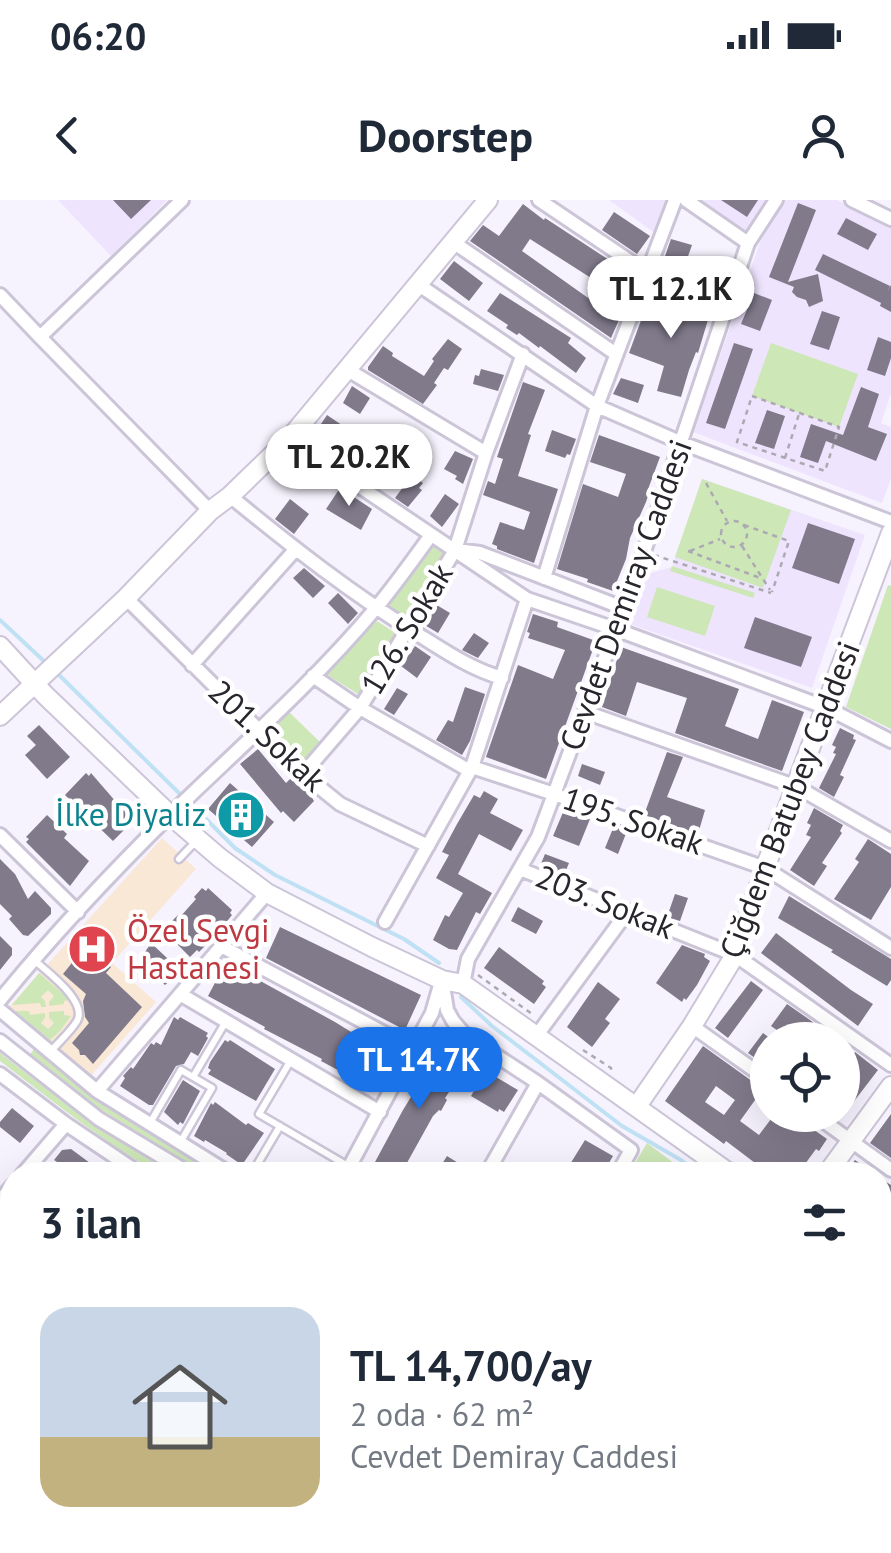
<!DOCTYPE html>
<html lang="tr">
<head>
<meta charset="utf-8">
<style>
	:root { --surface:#fff; --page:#f2f2f3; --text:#1f2937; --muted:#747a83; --accent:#1a73e8 }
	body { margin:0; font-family:"PT Sans",sans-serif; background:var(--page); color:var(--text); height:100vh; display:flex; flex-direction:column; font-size:38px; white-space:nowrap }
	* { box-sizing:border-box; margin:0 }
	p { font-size:32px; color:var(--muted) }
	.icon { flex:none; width:55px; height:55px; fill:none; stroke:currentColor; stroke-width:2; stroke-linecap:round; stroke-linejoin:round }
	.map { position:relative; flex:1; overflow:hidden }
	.details { position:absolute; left:0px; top:962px; width:892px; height:392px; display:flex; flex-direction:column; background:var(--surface); border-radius:40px 40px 0 0; box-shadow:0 10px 40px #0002 }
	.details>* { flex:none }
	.tools { position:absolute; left:750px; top:822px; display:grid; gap:20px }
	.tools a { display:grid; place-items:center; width:110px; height:110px; border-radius:50%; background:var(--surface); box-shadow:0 10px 40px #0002; font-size:50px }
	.price { position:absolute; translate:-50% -85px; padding:0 22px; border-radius:35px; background:#fff; color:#222; font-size:32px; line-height:65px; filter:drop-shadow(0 2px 5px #0008) }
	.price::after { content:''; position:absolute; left:50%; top:60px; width:30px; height:22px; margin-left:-15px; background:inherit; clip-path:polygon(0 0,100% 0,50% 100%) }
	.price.on { background:var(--accent); color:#fff }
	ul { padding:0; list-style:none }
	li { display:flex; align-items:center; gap:30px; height:250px; padding:0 40px }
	li span { display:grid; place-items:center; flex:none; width:280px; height:200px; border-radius:30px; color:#555 }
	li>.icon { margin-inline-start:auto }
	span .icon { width:120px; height:120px; fill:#fffc; stroke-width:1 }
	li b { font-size:42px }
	h2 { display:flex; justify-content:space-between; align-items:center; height:120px; padding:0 40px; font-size:42px }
	.status { display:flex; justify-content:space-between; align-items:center; height:70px; padding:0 50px; background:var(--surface); direction:ltr }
	.status svg { height:28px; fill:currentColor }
	header { display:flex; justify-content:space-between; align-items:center; height:130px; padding:0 40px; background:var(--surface); font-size:45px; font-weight:700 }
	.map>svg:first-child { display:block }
	.built { fill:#eee4fe }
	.medical { fill:#f9e8d6 }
	.green { fill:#cde7b7 }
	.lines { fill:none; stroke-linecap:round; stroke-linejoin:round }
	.stream { stroke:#bfe1f4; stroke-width:4 }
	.building { fill:#807a8b; fill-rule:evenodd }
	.lane-casing { stroke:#ccc5d8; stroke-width:11 }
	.street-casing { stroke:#ccc5d8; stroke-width:18 }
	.secondary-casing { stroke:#ccc5d8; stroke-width:22 }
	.path { stroke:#aca9b2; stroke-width:2.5; stroke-dasharray:5 5; stroke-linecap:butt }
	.lane { stroke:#fff; stroke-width:6 }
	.street { stroke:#fff; stroke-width:12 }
	.secondary { stroke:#fff; stroke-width:18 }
	.labels { text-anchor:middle; stroke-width:9; stroke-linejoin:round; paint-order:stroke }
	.street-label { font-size:32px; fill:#28252d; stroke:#fff }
	.culture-label { font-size:32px; fill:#0d838f; stroke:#fff; text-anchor:end }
	.health-label { font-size:32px; fill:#be3a42; stroke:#fff; text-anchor:start }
</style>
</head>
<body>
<div class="status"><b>06:20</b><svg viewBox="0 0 49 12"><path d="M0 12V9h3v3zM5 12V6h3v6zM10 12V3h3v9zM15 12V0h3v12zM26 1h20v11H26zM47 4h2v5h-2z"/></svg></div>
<header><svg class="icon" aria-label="back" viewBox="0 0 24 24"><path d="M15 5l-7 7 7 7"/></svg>Doorstep<svg class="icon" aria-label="person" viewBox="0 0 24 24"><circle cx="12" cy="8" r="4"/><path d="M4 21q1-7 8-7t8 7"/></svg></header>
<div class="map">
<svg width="891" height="1353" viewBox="0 0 891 1353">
	<rect width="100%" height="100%" fill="#f7f3fe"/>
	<!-- built -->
	<path class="built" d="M 58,0 L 167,0 L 111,56 Z
		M 609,0 L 669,0 L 656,34 Z
		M 698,0 L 768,0 L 746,33 Z
		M 784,0 L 837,0 L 891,28 L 891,193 L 881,223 L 891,227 L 891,278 L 882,303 L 693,232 L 761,40 Z
		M 702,279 L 865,335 L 812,488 L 630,424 L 647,374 L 672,367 Z"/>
	<!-- medical -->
	<path class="medical" d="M 162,638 L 196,669 L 112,763 L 156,802 L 89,878 L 8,808 Z"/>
	<!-- green -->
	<path class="green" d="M 771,143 L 858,174 L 839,227 L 752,196 Z
		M 702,279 L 791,310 L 763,388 L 675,357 Z
		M 430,343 L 446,354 L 405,420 L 383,406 Z
		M 672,366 L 755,393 L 753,398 L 670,371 Z
		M 888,385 L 891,386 L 891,529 L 846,507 Z
		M 657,387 L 715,406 L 705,436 L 647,417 Z
		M 377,421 L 397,434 L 361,494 L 358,494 L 329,476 L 327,472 Z
		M 288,511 L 321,543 L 301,564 L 267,532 Z
		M 39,773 L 70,800 L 64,801 L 64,804 L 49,806 L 49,802 L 54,796 L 48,790 L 41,797 L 45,801 L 46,807 L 41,807 L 40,803 L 12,805 Z
		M 15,811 L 29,811 L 30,815 L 45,813 L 45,818 L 41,823 L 48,829 L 54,823 L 49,818 L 49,812 L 64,811 L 64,815 L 71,816 L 60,831 L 50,840 Z
		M 34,849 L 91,893 L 219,975 L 206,975 L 100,909 L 29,856 Z
		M 0,853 C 55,896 110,935 169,972 L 170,975 C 143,974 28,882 0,861 Z
		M 647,943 L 690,975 L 628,975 Z
		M 12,1211 L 12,1217 L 4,1225 L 12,1235 L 12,1266 L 8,1265 L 0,1256 L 0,1222 Z
		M 880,1231 L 891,1238 L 891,1265 L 880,1290 Z
		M 175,1343 L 342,1343 L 365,1353 L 280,1353 Z
		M 798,1343 L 857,1343 L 853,1353 L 792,1353 Z"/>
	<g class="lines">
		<!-- stream -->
		<path class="stream" d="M 0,420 L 46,463
			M 57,473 L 182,596
			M 189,602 L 235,648 L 275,675 L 404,739 L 439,763
			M 461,797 L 492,826 L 622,926 L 681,960 L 701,975
			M 880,1103 L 891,1111"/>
	</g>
	<!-- building -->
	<path class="building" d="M 113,0 L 151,0 L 131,19 Z
		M 721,0 L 758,0 L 747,17 Z
		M 798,3 L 816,10 L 788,82 L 818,74 L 823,101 L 809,107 L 806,100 L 797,97 L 792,92 L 794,87 L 769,77 Z
		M 523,4 L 544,20 L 545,18 L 635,77 L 626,100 L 617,115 L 619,120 L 611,138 L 470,41 L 483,25 L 499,36 ZM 530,39 L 602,85 L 591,100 L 522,51 Z
		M 614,12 L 650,36 L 637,54 L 602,30 Z
		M 846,18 L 877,34 L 868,50 L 837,34 Z
		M 671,39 L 692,45 L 686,62 L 665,56 Z
		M 823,54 L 890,86 L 888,90 L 891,85 L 891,112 L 880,106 L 881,103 L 815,70 Z
		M 454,61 L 483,83 L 469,101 L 440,79 Z
		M 500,93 L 571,138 L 568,143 L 586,158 L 576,173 L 540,146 L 539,148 L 519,133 L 517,135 L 506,128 L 508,125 L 487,111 Z
		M 754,93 L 772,100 L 760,131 L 741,124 Z
		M 650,96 L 686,109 L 687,106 L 690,107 L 692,103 L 709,109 L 708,112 L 710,113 L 698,153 L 696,152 L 689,170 L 681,197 L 657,191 L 664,166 L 629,153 Z
		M 822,111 L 840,117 L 829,150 L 810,144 Z
		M 878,137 L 891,142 L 891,158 L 885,176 L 867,170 Z
		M 448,139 L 462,149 L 448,170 L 444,168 L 434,183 L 437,185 L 423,204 L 368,170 L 368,167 L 383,146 L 393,153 L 392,156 L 424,176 L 434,161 L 432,159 Z
		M 734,143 L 753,149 L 725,229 L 706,223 Z
		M 481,169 L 504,175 L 498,191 L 473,184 L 475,175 L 479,176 Z
		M 621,178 L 644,185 L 638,203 L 613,194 Z
		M 523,182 L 545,190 L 528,234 L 531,235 L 518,276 L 558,289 L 534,363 L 497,349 L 497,346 L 492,344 L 500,322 L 524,330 L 530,312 L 483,295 L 488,281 L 495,284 L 503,259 L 497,257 Z
		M 352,186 L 370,198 L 360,214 L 343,203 Z
		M 861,187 L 879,194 L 868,227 L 887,234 L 876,261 L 826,241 L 818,263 L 800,257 L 811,224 L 843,235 Z
		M 767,210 L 785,216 L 774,249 L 755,243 Z
		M 327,215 L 364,240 L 366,238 L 373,244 L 372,246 L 377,250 L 362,271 L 344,258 L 342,261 L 311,239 Z
		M 552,230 L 576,239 L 570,255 L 567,254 L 565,258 L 545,251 Z
		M 599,235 L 660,257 L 647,292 L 649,293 L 646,302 L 630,338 L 626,359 L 613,391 L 587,382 L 588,379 L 557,369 L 583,284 L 618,297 L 626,274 L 590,262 Z
		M 455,251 L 473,259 L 463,284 L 455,279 L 457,276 L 444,269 Z
		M 412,275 L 423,283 L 419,288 L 422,290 L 408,307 L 395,298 Z
		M 340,288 L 372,309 L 361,330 L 326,309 Z
		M 445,294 L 459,304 L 442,327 L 430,316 Z
		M 290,299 L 309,314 L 294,334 L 275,319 Z
		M 808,323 L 855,339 L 839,384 L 792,368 Z
		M 304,368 L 325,386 L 313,398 L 293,378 Z
		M 338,393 L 358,413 L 348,424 L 328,403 Z
		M 435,404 L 450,413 L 438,433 L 423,424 Z
		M 533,414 L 558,422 L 557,427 L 596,441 L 546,579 L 486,557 L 518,465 L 553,479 L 565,450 L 528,438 L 530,433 L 527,432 Z
		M 755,417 L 812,437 L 801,467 L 744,448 Z
		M 474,433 L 489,443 L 478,458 L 462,450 Z
		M 415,446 L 431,457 L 417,478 L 401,466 Z
		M 621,447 L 739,489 L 725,526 L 758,539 L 772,500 L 804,512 L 782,571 L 675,533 L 687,498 L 637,482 L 626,516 L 602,507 Z
		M 465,487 L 485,494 L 470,541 L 462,555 L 436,540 L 448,520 L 453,522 Z
		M 397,488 L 408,494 L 394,515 L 384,509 Z
		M 39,525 L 70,557 L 47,579 L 25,555 L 36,545 L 27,536 Z
		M 840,528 L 854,535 L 853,539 L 856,540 L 840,575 L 844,577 L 834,597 L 819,588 L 836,554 L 833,553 L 836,547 L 832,545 Z
		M 258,549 L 286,583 L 291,578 L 296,581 L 308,591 L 314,601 L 294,622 L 283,611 L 281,613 L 240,564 Z
		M 667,552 L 683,557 L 667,597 L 705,610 L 698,634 L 644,615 Z
		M 582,564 L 605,572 L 600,585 L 578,576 Z
		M 86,573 L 89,576 L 91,573 L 117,603 L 120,600 L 134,613 L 132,616 L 135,619 L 113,641 L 65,595 Z
		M 230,583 L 274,622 L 252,647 L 208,609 Z
		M 484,591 L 498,599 L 490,613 L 523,630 L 511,651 L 479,634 L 458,674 L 492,693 L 480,714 L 476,712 L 457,750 L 449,749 L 433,740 L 445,715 L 449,717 L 463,693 L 436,678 L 449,655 L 442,652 L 457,624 L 474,595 L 480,598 Z
		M 814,608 L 843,625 L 840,631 L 842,633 L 822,663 L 827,666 L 814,686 L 790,670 L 811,637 L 806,635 L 811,625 L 807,623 Z
		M 564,610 L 590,619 L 579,646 L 553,636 Z
		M 47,615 L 67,634 L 64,638 L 89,661 L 70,686 L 26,642 L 29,639 L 26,637 Z
		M 614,626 L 627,631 L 618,654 L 605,648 Z
		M 868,639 L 891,654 L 891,687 L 871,720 L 834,699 L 859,662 L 855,659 Z
		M 545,654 L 569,663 L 564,675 L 540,666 Z
		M 0,659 L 15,674 L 28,699 L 35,691 L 51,708 L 51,714 L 28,736 L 23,735 L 9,719 L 12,716 L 0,704 Z
		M 202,688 L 206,691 L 208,688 L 232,710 L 230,713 L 232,715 L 225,724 L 223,722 L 204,741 L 207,744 L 199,752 L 197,750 L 190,757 L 165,732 L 172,725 L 170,723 L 178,715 L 180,717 L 196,699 L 194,697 Z
		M 675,694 L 688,698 L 680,721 L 667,717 Z
		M 789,696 L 891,759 L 891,780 L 887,786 L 831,752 L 833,750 L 778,718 Z
		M 518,707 L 543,721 L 536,734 L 511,721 Z
		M 280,727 L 421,795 L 405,830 L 266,758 Z
		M 776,733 L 851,790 L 873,804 L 858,826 L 761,753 Z
		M 0,736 L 12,748 L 12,755 L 0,770 Z
		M 151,743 L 181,771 L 165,785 L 139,761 Z
		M 682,745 L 705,754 L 704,757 L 710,761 L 697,785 L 686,800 L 684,798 L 682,802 L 656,783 Z
		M 499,747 L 544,781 L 542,784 L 546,787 L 534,804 L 484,768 Z
		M 92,749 L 111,767 L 106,773 L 142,807 L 93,864 L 85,855 L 80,855 L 79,850 L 72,843 L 89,823 L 85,817 L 83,801 L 86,794 L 63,774 L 71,764 L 71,759 L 76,761 L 83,752 L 86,755 Z
		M 226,762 L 335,822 L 390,856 L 372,890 L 348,878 L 349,876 L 321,861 L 322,859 L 264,829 L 265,827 L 208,796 Z
		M 751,781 L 763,790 L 728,838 L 715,828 Z
		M 598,782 L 620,799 L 605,819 L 610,823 L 592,847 L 567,827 Z
		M 787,804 L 810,820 L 835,840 L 791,840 L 771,826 Z
		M 174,817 L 178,820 L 180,817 L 208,833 L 206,836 L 208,838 L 198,856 L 191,852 L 184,864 L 176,866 L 153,905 L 149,905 L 120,886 L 125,878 L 123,876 L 131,867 L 133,869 L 151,843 L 154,845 L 156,842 L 161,845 Z
		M 763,833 L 771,839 L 768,840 L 768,855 L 762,863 L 748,853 Z
		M 225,840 L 228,842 L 230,840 L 275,869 L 256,901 L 208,874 L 211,870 L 208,868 L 210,862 Z
		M 444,843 L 466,856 L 447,891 L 449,892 L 445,898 L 447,900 L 441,911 L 439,910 L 433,916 L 403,970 L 396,966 L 391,975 L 368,975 L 403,910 Z
		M 703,846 L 763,889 L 740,921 L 759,935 L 774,915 L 793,915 L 827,939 L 819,951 L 816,949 L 797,975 L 771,975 L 726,941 L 724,944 L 665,901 ZM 716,886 L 735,900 L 724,915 L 705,902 Z
		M 855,852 L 878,870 L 842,917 L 842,868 Z
		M 484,873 L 488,875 L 489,873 L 518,890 L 504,912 L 499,909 L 498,912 L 471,896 Z
		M 183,880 L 200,891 L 183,924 L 180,922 L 178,925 L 164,912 Z
		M 215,902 L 246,925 L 248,923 L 264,933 L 242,965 L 226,954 L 227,953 L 205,940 L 204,942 L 194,936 L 211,903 L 213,905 Z
		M 12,908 L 34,926 L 20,943 L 0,927 L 0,922 Z
		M 891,914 L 891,958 L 870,943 Z
		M 585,940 L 613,956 L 602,975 L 577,975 L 567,969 Z
		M 71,949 L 90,963 L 92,971 L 88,975 L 47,975 L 57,962 L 54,960 L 62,950 Z
		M 447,956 L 476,974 L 476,975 L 435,975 Z
		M 855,960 L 876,975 L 844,975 Z
		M 880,978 L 891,985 L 891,1015 L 882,1008 L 880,1003 Z
		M 12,1011 L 12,1062 L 0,1079 L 0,1026 Z
		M 891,1022 L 891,1050 L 880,1065 L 880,1038 Z
		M 0,1114 L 12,1125 L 12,1160 L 0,1150 Z
		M 891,1122 L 891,1161 L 880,1154 L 880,1139 Z
		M 880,1189 L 891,1197 L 891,1217 L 880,1210 Z
		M 427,1342 L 444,1342 L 468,1353 L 423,1353 Z
		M 607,1342 L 676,1342 L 671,1353 L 602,1353 Z
		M 730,1342 L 767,1342 L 762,1353 L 751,1353 Z"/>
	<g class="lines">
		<!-- lane casing -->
		<g class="lane-casing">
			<path id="lane" d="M 179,659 L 197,640
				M 33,759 C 47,772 88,801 77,821 C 71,831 59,842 51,851
				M 291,860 L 259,914 L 348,966
				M 193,877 L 225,823
				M 150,923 L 181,870 L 212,888 L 181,941
				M 251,975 L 280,926"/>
		</g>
		<!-- street casing -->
		<g class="street-casing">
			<path id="street" d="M 182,0 L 40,137 L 210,311
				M 539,0 L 646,72
				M 686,0 L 748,43
				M 852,0 L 891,19
				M 453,42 L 616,154
				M 419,85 L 597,206 L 682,243 L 891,322
				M 0,95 L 40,137
				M 348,170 L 486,253
				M 289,239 L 527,399 L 615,429 L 827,508 L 891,541
				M 230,296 C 291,346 352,394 419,435 C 446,452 471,469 502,478
				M 456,350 L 480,353 L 623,408
				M 544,378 L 597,206 L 675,0
				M 126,398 L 303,574 L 340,604 L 428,646
				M 192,465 L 295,350
				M 313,476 L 360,508 L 470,571
				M 585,512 L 797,587 L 891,641
				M 472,567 L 554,594 L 765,668 L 891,748
				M 303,574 L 360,508 L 455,350 L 486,253 L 523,154
				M 0,635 L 78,712
				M 520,669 L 735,755 L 891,865
				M 385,722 L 472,567 L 527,399
				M 221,746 L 414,849
				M 442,780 L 447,810 L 453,821 L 465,835 L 538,883 L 631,950 L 617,975
				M 463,784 L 468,759 L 538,637 L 636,375 L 748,43 L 776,0
				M 180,794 L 380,912
				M 0,800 C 53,735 111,673 171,614 C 240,547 313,483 376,408 C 395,385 413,360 431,335
				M 0,810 L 97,891 L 232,975
				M 692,826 L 768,880
				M 537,835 L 628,711
				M 0,841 L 99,919 L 192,975
				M 0,874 L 66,924 L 142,975
				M 97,891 L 267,693
				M 815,915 L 891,970
				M 22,975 L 66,924
				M 345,975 L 432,813 L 441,782
				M 486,975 L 538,883
				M 0,1001 L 12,986
				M 0,1201 L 12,1186
				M 880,1222 L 891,1229
				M 880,1302 L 891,1277
				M 371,1342 L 395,1353
				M 702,1342 L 719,1353
				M 126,1353 L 133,1342
				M 401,1353 L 407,1342
				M 685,1353 L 690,1342
				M 779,1353 L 784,1342
				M 857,1353 L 862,1342"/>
		</g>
		<!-- secondary casing -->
		<g class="secondary-casing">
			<path id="secondary" d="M 0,446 L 45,495 L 170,615 L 220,658 L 267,693 L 372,747 L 442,780 L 463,784 L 732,975
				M 0,516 L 126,398 L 210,311 L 230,296 L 289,239 L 488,0
				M 637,906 L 692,826 L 735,755 L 765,668 L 891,333
				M 826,975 L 891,886
				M 880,1082 L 891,1090
				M 555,1353 L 560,1342
				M 580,1353 L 584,1342"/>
		</g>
		<!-- path -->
		<path class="path" d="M 752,196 L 839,227 L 825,271 L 737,242 Z
			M 785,258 L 799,214
			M 706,283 L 727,321
			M721 334a13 13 0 1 1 26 0a13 13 0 1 1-26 0Z
			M 744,325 L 789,341 L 772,392
			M 742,346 L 770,390
			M 688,351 L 763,379
			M 690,351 L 720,339
			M 654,355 L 771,393
			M 478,775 L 532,814
			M 583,850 L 611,868 L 612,872
			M 640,975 L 642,968 L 651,963 L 660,967 L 662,975
			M 277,1342 L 278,1353
			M 0,1343 L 113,1346
			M 221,1352 L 221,1342"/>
		<!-- lane -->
		<use href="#lane" class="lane"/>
		<!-- street -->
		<use href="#street" class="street"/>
		<!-- secondary -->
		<use href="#secondary" class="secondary"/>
	</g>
	<!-- icons -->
	<defs>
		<g id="building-disc" transform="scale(2.5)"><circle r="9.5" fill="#0f9aa8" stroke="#fff"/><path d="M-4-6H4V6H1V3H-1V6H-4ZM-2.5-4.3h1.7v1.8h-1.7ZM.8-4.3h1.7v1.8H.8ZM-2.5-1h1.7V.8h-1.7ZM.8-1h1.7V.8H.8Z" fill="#fff"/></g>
		<g id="hospital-disc" transform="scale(2.5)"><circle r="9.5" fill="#e0444e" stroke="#fff"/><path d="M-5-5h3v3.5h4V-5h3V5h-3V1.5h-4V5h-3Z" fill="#fff"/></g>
	</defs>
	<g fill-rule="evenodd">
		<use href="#building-disc" x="241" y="615"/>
		<use href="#hospital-disc" x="92" y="749"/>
	</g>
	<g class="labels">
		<!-- street labels -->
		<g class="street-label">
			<text transform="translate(626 395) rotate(-70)" y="11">Cevdet Demiray Caddesi</text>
			<text transform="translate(407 429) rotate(-59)" y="11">126. Sokak</text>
			<text transform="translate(267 536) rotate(43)" y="11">201. Sokak</text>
			<text transform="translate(790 600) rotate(-69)" y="11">Çiğdem Batubey Caddesi</text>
			<text transform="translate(633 621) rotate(19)" y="11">195. Sokak</text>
			<text transform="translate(605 702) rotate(22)" y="11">203. Sokak</text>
		</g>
		<!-- culture labels -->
		<g class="culture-label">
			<text x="206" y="626">İlke Diyaliz</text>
		</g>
		<!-- health labels -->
		<g class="health-label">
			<text x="127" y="742">Özel Sevgi<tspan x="127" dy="37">Hastanesi</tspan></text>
		</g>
	</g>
</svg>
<div class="tools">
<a><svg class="icon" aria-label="locate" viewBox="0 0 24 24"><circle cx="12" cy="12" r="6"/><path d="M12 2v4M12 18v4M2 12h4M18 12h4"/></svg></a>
</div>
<b class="price" style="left:671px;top:141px">TL 12.1K</b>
<b class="price" style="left:349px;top:309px">TL 20.2K</b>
<b class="price on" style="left:419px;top:912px">TL 14.7K</b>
<section class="details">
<h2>3 ilan<svg class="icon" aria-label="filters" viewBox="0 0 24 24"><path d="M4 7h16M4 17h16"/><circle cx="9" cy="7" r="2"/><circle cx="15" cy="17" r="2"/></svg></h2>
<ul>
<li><span style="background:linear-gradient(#c9d6e8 65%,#c2b280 0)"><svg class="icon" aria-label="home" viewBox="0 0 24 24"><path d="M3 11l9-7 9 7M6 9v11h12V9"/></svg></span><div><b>TL 14,700/ay</b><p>2 oda · 62 m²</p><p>Cevdet Demiray Caddesi</p></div></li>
</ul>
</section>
</div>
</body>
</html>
